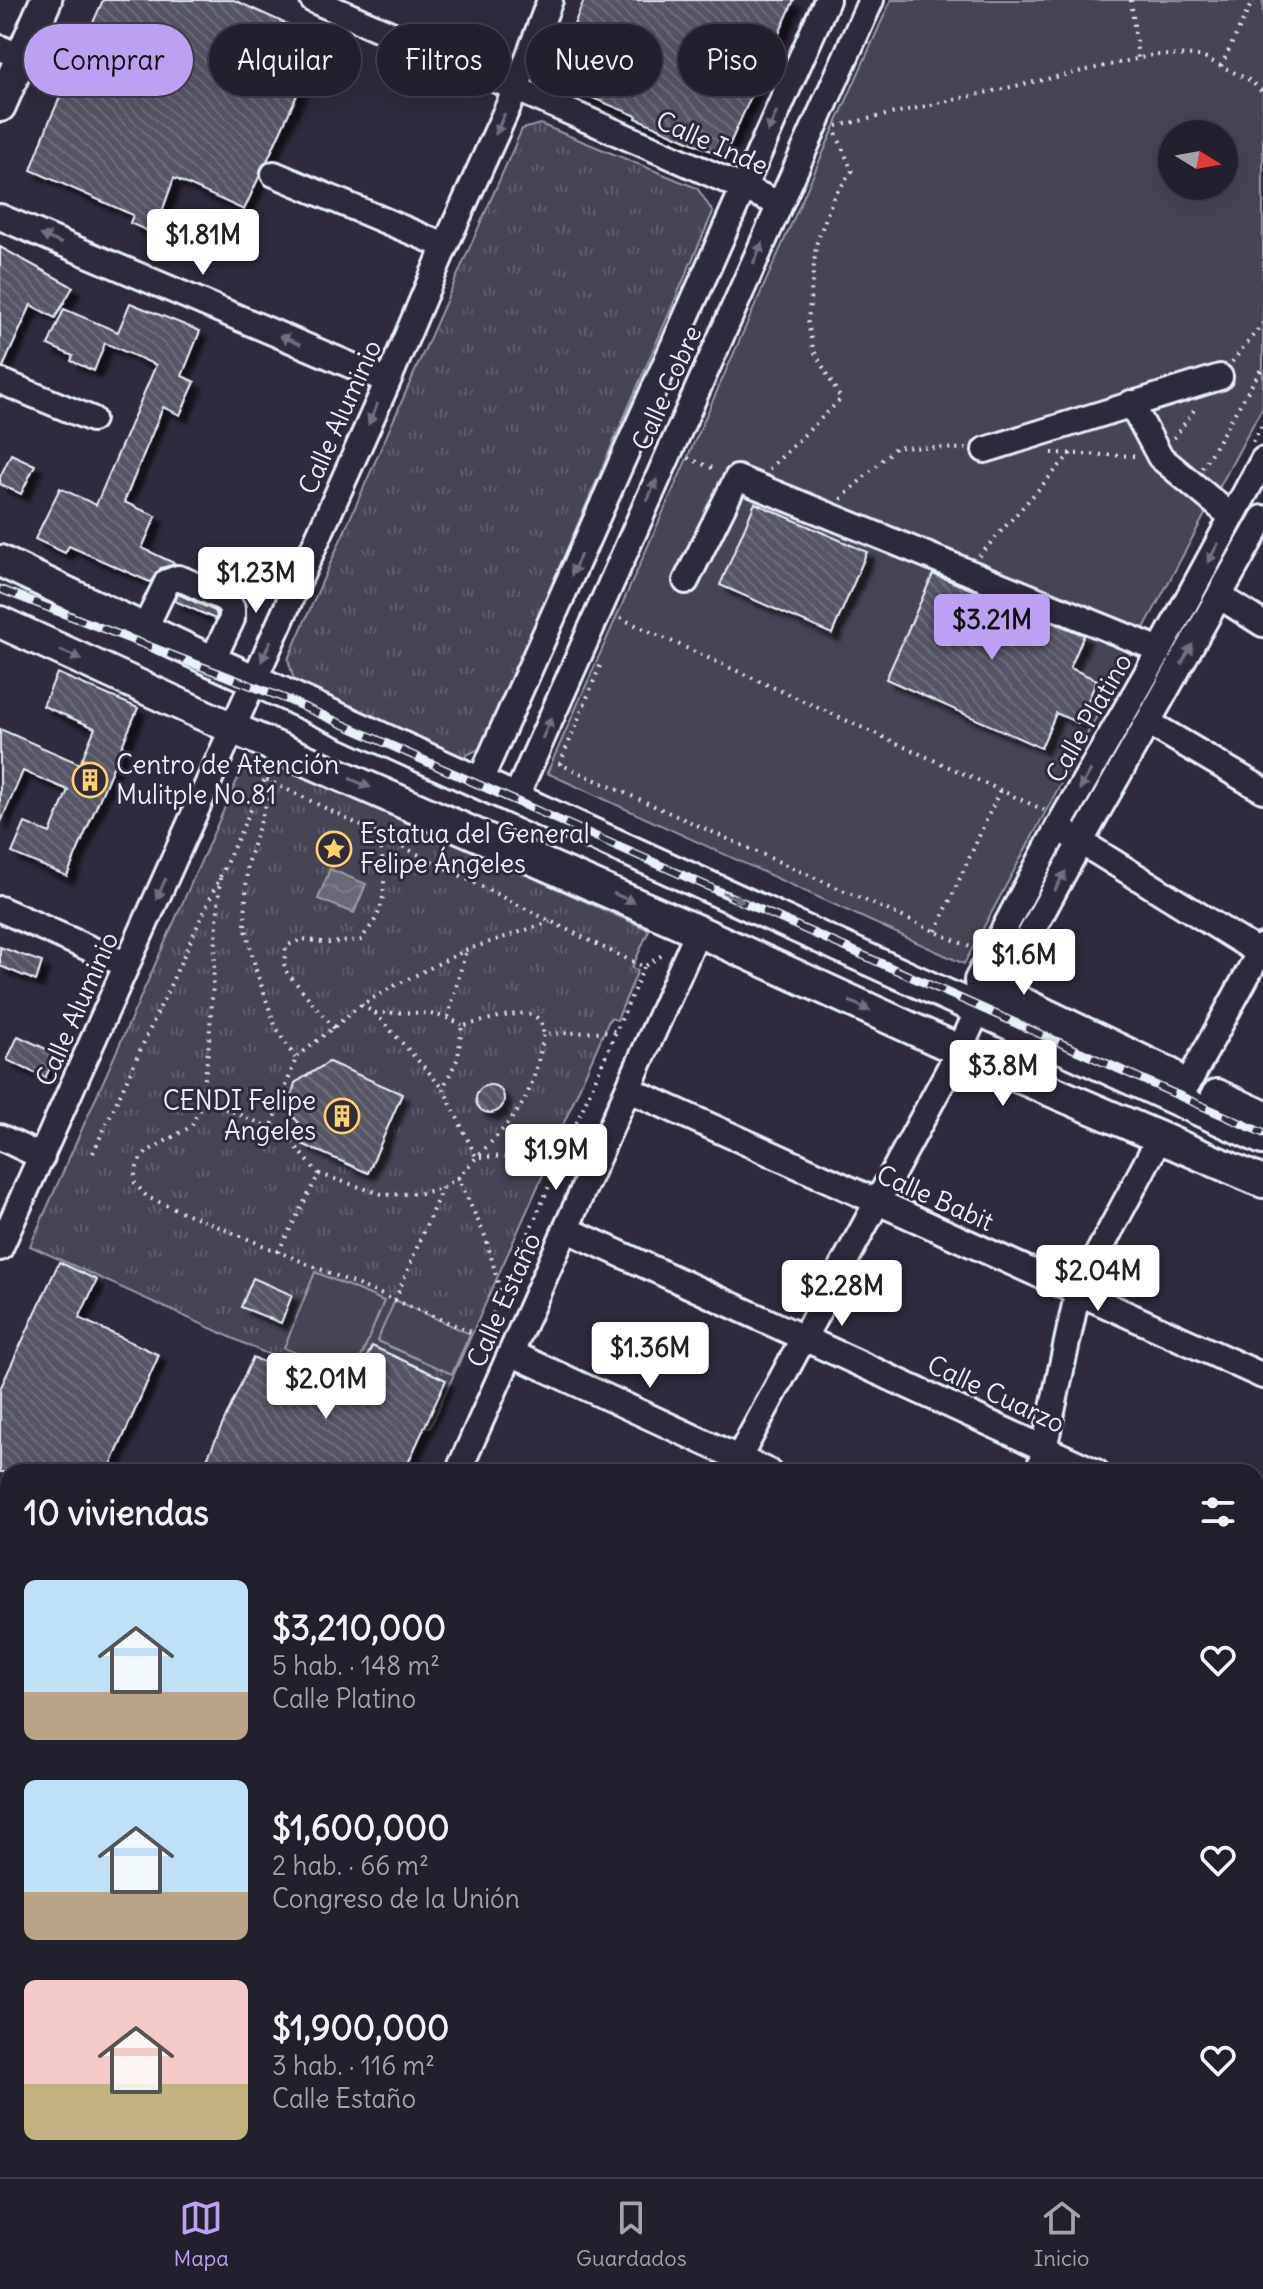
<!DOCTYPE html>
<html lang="es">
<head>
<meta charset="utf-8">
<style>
	:root { --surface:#23202e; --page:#2b2836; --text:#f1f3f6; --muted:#a3a3aa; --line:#403e4a; --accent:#bca0f2 }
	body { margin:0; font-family:Delius,sans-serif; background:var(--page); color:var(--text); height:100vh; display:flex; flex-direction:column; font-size:30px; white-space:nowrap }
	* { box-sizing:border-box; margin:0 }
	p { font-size:26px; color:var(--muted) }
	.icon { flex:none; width:44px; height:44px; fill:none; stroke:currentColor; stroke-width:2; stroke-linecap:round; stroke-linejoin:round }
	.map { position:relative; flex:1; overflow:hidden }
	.panel { position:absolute; left:0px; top:1464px; width:1264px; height:714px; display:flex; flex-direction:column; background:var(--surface); border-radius:24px 24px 0 0; box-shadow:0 8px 32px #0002,0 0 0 2px var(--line) }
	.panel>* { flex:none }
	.hud { position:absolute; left:24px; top:24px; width:800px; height:72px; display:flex; gap:16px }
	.needle { width:52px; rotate:101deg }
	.buttons { position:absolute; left:1158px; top:120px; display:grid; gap:16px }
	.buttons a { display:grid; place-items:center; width:80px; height:80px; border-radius:50%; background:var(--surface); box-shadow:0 8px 32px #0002,0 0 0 2px var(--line); font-size:40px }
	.price { position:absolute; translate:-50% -68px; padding:0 18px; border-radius:8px; background:#fff; color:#222; font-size:26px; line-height:52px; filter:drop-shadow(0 2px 4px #0008) }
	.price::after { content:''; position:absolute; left:50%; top:48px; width:24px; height:18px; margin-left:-12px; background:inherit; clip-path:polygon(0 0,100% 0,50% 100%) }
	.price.current { background:var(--accent); color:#111 }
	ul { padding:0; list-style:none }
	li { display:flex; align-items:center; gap:24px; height:200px; padding:0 24px }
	li span { display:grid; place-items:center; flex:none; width:224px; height:160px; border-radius:12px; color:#555 }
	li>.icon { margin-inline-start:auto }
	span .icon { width:96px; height:96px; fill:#fffc; stroke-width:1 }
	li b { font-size:34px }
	h2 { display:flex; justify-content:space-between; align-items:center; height:96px; padding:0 24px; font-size:34px }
	.tag { padding:0 28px; border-radius:36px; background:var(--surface); box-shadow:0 8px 32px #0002,0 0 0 2px var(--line); font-size:28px; line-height:72px }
	.tag.current { background:var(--accent); color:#111 }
	.tabs { display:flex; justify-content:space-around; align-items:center; height:112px; border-top:2px solid var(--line); background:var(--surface); font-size:22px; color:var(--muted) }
	.tabs a { display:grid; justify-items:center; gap:4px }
	.tabs .current { color:var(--accent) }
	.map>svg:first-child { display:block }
	.park { fill:url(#park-tufts); stroke:#979aa6; stroke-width:2 }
	.garden { fill:url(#garden-furrows); stroke:#979aa6; stroke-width:2 }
	.pitch { fill:#464455; stroke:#979aa6; stroke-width:2; fill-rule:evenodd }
	.water { fill:url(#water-waves); stroke:#9c9fab; stroke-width:2 }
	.building { fill:url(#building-back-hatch); stroke:#e8f1f8; stroke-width:2; filter:url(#shadow) }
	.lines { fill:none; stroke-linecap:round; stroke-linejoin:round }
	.minor-casing { stroke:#e8f1f8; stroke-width:30 }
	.major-casing { stroke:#e8f1f8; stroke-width:36 }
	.highway-casing { stroke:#e8f1f8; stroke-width:42 }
	.path { stroke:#e8f1f8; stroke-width:4; stroke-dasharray:2 6; stroke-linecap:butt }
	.minor { stroke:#2f2a3d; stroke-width:24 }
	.major { stroke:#2f2a3d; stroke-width:30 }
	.highway { stroke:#2f2a3d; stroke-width:36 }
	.rail-casing { stroke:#e8f1f8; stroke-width:9 }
	.rail { stroke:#2f2a3d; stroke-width:6; stroke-dasharray:18; stroke-linecap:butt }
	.oneway { fill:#70707e }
	.labels { text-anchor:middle; stroke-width:6; stroke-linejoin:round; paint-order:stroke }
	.street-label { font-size:26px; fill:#e8f1f8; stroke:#2f2a3d }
	.poi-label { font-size:26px; fill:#e8f1f8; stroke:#2f2a3d; text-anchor:start }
</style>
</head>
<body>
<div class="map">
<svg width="1263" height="2177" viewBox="0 0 1263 2177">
	<defs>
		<pattern id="park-tufts" width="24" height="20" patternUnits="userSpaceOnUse" patternTransform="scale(2)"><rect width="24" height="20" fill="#464455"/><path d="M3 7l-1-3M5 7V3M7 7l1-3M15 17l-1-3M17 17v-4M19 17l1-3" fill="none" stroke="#615f6e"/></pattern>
		<pattern id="garden-furrows" width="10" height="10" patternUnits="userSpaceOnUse" patternTransform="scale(2)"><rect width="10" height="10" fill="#464455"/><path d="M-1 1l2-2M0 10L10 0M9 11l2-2" fill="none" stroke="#615f6e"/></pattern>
		<pattern id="water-waves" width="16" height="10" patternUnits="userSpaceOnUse" patternTransform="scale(2)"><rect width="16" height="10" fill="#696978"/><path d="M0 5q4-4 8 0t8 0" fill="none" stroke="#7e7f8c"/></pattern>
		<pattern id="building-back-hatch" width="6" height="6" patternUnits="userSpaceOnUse" patternTransform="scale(2)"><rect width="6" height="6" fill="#575565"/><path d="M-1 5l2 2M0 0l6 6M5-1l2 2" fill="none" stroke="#6f6e7c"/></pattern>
		<filter id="shadow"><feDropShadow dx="7" dy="7" stdDeviation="2" flood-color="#0009"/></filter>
	</defs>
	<rect width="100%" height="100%" fill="#2f2a3d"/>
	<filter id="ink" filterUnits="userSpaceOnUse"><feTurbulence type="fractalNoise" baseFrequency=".0125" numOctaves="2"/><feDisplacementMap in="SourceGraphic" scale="16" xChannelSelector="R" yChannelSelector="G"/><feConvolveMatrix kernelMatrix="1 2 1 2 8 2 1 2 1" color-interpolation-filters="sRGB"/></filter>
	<g filter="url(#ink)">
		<!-- park -->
		<path class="park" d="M 540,124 L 697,188 L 713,212 L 481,748 L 463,757 L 295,684 L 288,659 L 522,129 Z
			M 250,751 L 649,930 L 632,968 L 638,970 L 617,1020 L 610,1018 L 545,1166 L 547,1166 L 430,1428 L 30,1246 Z"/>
		<!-- garden -->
		<path class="garden" d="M 729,2170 L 800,2170 L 796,2177 L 724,2177 Z"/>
		<!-- pitch -->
		<path class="pitch" d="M 891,0 L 1263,0 L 1263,406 L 964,964 L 547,773 ZM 1172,134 L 1224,134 L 1224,186 L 1172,186 Z
			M 315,1272 L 384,1301 L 353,1377 L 284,1348 Z
			M 395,1300 L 470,1334 L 452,1374 L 377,1341 Z"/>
		<!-- water -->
		<path class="water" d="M 330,869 L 366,884 L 354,913 L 318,899 Z"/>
		<!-- building -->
		<path class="building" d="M 103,0 L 234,0 L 322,40 L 267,161 L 261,168 L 259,177 L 244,210 L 174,178 L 154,234 L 130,223 L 133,215 L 31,170 L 49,122 Z
			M 584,0 L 794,0 L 724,157 L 636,118 L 637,116 L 551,81 Z
			M 0,247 L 73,287 L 55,318 L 31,305 L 3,367 L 0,366 Z
			M 130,303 L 200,331 L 182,376 L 195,382 L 180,415 L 163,407 L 124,502 L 156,516 L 142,548 L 176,564 L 161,568 L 150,582 L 69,546 L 65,553 L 35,539 L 60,488 L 96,505 L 156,365 L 105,343 L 94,371 L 71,361 L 73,356 L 48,345 L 64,309 L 118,332 Z
			M 11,454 L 35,465 L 21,494 L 0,484 L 0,477 Z
			M 755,503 L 867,552 L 832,634 L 720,585 Z
			M 933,574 L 1084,635 L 1070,668 L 1097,680 L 1078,723 L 1056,713 L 1041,748 L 886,679 Z
			M 178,594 L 215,611 L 217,616 L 215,619 L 175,601 Z
			M 57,673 L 138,708 L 67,876 L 12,853 L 25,823 L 50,833 L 68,790 L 23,771 L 0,824 L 0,729 L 80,764 L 95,728 L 43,706 Z
			M 0,947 L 42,962 L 36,981 L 0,966 Z
			M 18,1036 L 57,1054 L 45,1078 L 7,1060 Z
			M 329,1062 L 402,1094 L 368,1173 L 302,1144 L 298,1122 L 288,1110 L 295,1083 Z
			M476 1099a14 14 0 1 1 28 0a14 14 0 1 1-28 0Z
			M 59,1262 L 97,1280 L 79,1318 L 159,1355 L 108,1472 L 0,1472 L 0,1389 Z
			M 253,1278 L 292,1295 L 281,1323 L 241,1307 Z
			M 372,1346 L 446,1380 L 404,1472 L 201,1472 L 253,1357 L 347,1401 Z"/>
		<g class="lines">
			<!-- minor casing -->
			<g class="minor-casing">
				<path id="minor" d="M 313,0 L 780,204
					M 0,48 L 22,57
					M 274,174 L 445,246
					M 0,217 L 388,381
					M 0,381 L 92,419
					M 1131,403 L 1160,457 L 1232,517
					M 985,450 L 1220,377
					M 686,581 L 737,478 L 1160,650
					M 1219,596 L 1263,624
					M 144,630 L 167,582 L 178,578 L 184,580 L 225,599 L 232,608 L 232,619 L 212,661
					M 1149,723 L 1263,790
					M 479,783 L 827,0
					M 515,799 L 871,0
					M 1068,834 L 1263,955
					M 0,909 L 127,965
					M 979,1008 L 977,980 L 1058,827 L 1160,650 L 1263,460
					M 1188,1083 L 1263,946
					M 628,1089 L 1263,1376
					M 0,1137 L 42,1157
					M 566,1229 L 1096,1472
					M 0,1248 L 388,381 L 445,246 L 516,89 L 550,0
					M 511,1353 L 769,1472
					M 458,1472 L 698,931
					M 731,1472 L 959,1051 L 979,1008 L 999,992 L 1081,841 L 1263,518
					M 1039,1472 L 1078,1291 L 1152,1152
					M 1256,1890 L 1263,1893
					M 1256,2056 L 1263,2059
					M 0,2122 L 8,2125
					M 103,2170 L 118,2177
					M 461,2170 L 476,2177
					M 526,2170 L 526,2177
					M 946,2170 L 957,2177
					M 1236,2170 L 1247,2177
					M 146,2177 L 149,2170
					M 348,2177 L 352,2170"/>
			</g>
			<!-- major casing -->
			<g class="major-casing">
				<path id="major" d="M 0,106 L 46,0
					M 0,561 L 212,661 L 1263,1139
					M 0,622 L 232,728 L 698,931 L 1007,1072 L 1263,1182
					M 999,992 L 1170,1074
					M 1217,1095 L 1263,1116
					M 1256,1726 L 1263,1720
					M 602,2177 L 606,2170
					M 807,2177 L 811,2170"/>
			</g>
			<!-- highway casing -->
			<g class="highway-casing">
				<path id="highway" d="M 1256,1523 L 1263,1517
					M 1256,1673 L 1263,1668
					M 631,2177 L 635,2170
					M 701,2177 L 705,2170"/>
			</g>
			<!-- path -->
			<path class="path" d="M 1131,0 L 1138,58
				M 1221,66 L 1253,0
				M 837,126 L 1154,55 L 1201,56 L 1251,81 L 1263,93
				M 1232,362 L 1263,323
				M 1174,438 L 1197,406
				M 1253,442 L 1263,423
				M 1052,453 L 1135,456
				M 688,458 L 717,470
				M 1202,468 L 1263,366
				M 769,469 L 841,399 L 813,349 L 808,322 L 816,245 L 833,198 L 852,171 L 836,133
				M 841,499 L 896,447 L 967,449
				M 979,556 L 1071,453
				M 620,618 L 1044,810
				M 600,666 L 560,764 L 970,947
				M 257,767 L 265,779 C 392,839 516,906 644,967 L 665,953
				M 273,783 L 247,864 L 245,925 L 256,970 L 276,1028 L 295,1058
				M 936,931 L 1000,790
				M 361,1005 L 375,1013 L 443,1088
				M 375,1013 C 404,1013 436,1009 462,1025
				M 448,1017 L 466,950
				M 334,1028 L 284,969 L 286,946 L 302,939 L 329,943 L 361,940 C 365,933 372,926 376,918 C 390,892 382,861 379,834
				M 202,1103 L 209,1043 L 220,878
				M 271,1128 L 226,1109 L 202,1103 L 192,1126 L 148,1151 L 140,1160 L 135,1172 L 135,1183 L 147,1197 L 166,1205 L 469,1331 C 488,1331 494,1312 501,1297 L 644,967
				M 93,1153 L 265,779
				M 562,1155 L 476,1157 L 443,1088 L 458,1058 L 462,1026 C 479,1023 524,1007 536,1017 C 542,1021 542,1027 544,1034 L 616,1031
				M 319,1174 L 385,1195 L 421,1193 L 442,1188 L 458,1178 L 486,1238 L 501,1294
				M 458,1178 C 479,1153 507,1129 524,1101 C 534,1082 540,1055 544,1034
				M 278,1252 L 319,1174 L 286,1135 L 271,1128 L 296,1058 L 361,1005 L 394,986 L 466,950 L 550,922
				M 395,1300 L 442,1188"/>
			<!-- minor -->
			<use href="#minor" class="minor"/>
			<!-- major -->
			<use href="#major" class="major"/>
			<!-- highway -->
			<use href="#highway" class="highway"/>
			<!-- rail casing -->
			<g class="rail-casing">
				<path id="rail" d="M 0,589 L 286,699 L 1263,1133
					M 676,2177 L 680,2170"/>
			</g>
			<!-- rail -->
			<use href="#rail" class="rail"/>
		</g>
		<!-- one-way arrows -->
		<defs><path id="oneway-solid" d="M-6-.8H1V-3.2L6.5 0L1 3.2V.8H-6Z" transform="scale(2)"/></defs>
		<g class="oneway">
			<use href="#oneway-solid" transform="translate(772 122) rotate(114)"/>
			<use href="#oneway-solid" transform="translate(500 124) rotate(114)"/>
			<use href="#oneway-solid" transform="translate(51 239) rotate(-157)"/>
			<use href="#oneway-solid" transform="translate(758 253) rotate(-66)"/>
			<use href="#oneway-solid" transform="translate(290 340) rotate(-157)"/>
			<use href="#oneway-solid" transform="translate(373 414) rotate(114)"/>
			<use href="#oneway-solid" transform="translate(652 490) rotate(-66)"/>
			<use href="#oneway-solid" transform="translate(1213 553) rotate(118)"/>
			<use href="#oneway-solid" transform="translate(576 565) rotate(114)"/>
			<use href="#oneway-solid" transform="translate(266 651) rotate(114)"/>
			<use href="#oneway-solid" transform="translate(1187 654) rotate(-61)"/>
			<use href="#oneway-solid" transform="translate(71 655) rotate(24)"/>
			<use href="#oneway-solid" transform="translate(547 728) rotate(-66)"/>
			<use href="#oneway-solid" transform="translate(1085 780) rotate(120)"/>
			<use href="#oneway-solid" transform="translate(360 783) rotate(23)"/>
			<use href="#oneway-solid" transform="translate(1060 881) rotate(-61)"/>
			<use href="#oneway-solid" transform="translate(161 889) rotate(114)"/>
			<use href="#oneway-solid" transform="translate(733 897) rotate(24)"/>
			<use href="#oneway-solid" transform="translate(624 898) rotate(24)"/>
			<use href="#oneway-solid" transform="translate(860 1006) rotate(25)"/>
		</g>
	</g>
	<!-- icons -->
	<defs>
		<g id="building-ring" transform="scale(1.8)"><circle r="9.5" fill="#2f2a3d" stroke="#ffd166" stroke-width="1.5"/><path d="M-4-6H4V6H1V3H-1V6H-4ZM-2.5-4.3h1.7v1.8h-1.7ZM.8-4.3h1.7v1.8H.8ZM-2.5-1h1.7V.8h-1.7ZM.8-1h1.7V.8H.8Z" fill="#ffd166"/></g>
		<g id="sight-ring" transform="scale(1.8)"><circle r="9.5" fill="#2f2a3d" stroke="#ffd166" stroke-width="1.5"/><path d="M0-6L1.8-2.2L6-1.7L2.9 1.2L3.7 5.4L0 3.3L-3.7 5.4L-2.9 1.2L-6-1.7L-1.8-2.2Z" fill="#ffd166"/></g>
	</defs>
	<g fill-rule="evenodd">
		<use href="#building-ring" x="90" y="780"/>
		<use href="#sight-ring" x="334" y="849"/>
		<use href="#building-ring" x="342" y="1116"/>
	</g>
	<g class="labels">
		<!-- street labels -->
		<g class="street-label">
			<text transform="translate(712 143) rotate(24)" y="9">Calle Inde</text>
			<text transform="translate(667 388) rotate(-66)" y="9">Calle Cobre</text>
			<text transform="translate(340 417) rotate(-66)" y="9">Calle Aluminio</text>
			<text transform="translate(1089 718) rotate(-60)" y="9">Calle Platino</text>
			<text transform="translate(77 1009) rotate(-66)" y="9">Calle Aluminio</text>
			<text transform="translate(935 1198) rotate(24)" y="9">Calle Babit</text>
			<text transform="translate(504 1300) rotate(-66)" y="9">Calle Estaño</text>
			<text transform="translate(996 1394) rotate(25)" y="9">Calle Cuarzo</text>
		</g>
		<!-- poi labels -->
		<g class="poi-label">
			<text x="116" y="774">Centro de Atención<tspan x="116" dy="30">Mulitple No.81</tspan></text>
			<text x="360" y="843">Estatua del General<tspan x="360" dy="30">Felipe Ángeles</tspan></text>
			<text x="316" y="1110" text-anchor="end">CENDI Felipe<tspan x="316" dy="30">Angeles</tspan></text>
		</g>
	</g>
</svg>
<div class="buttons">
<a><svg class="needle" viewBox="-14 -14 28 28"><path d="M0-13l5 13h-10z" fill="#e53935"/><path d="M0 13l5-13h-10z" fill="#a3a3aa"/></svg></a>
</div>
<b class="price" style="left:203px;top:277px">$1.81M</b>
<b class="price" style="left:256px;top:615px">$1.23M</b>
<b class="price current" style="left:992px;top:662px">$3.21M</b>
<b class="price" style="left:1024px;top:997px">$1.6M</b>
<b class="price" style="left:1003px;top:1108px">$3.8M</b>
<b class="price" style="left:556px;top:1192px">$1.9M</b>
<b class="price" style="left:1098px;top:1313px">$2.04M</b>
<b class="price" style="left:842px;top:1328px">$2.28M</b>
<b class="price" style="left:650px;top:1390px">$1.36M</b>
<b class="price" style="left:326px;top:1421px">$2.01M</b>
<div class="hud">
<a class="tag current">Comprar</a>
<a class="tag">Alquilar</a>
<a class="tag">Filtros</a>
<a class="tag">Nuevo</a>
<a class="tag">Piso</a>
</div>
<section class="panel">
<h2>10 viviendas<svg class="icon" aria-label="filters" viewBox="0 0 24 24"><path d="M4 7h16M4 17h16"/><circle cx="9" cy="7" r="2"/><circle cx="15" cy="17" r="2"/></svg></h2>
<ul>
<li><span style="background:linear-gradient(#bfe0f5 70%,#b9a48a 0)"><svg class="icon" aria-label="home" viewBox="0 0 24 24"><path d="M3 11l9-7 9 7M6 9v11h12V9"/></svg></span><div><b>$3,210,000</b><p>5 hab. · 148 m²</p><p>Calle Platino</p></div><svg class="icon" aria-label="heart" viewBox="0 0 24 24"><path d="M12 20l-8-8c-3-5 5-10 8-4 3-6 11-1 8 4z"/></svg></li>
<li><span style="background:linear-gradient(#bfe0f5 70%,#b9a48a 0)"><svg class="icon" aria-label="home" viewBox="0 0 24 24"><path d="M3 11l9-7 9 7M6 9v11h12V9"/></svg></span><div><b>$1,600,000</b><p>2 hab. · 66 m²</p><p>Congreso de la Unión</p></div><svg class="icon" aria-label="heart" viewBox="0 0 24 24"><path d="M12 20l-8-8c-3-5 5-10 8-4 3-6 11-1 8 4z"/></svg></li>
<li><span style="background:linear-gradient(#f6c9c9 65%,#c2b280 0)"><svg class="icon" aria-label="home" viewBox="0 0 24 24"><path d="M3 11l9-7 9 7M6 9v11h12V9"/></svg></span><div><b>$1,900,000</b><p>3 hab. · 116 m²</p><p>Calle Estaño</p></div><svg class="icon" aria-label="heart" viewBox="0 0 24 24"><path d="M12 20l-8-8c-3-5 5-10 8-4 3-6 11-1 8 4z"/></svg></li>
</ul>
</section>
</div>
<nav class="tabs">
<a class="current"><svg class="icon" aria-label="map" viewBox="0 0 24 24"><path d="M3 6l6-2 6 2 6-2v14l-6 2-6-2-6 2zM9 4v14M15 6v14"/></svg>Mapa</a>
<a><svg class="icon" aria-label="saved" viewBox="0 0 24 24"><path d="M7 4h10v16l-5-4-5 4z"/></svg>Guardados</a>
<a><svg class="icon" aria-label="home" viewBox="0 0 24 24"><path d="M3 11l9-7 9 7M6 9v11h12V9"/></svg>Inicio</a>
</nav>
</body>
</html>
